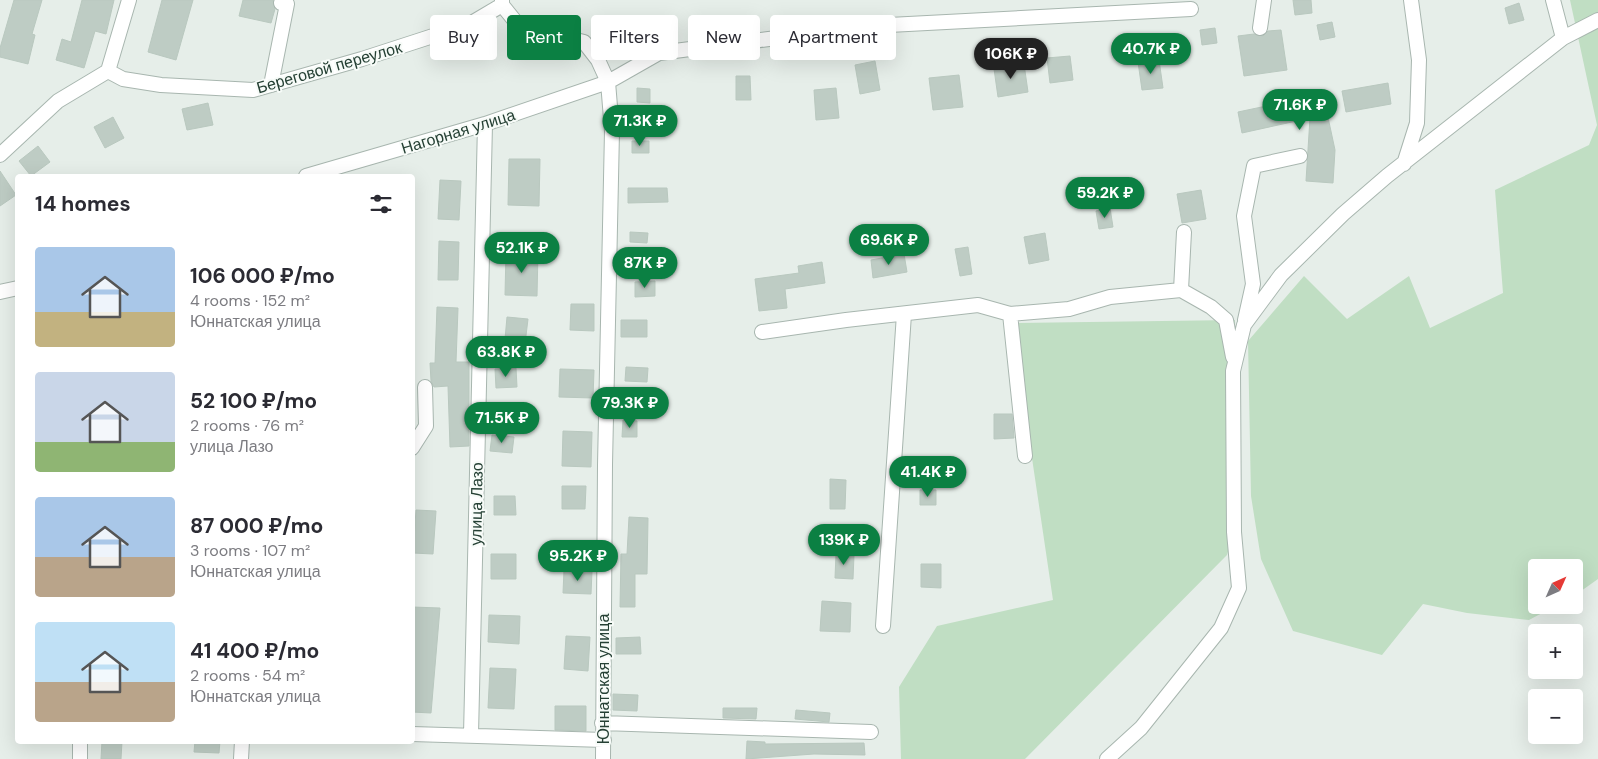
<!DOCTYPE html>
<html lang="en">
<head>
<meta charset="utf-8">
<style>
	:root { --surface:#fff; --page:#f7f7f7; --text:#2b2b33; --muted:#7c7c81; --accent:#0b8043 }
	body { margin:0; font-family:"DM Sans",sans-serif; background:var(--page); color:var(--text); height:100vh; display:flex; flex-direction:column; font-size:19px; white-space:nowrap }
	* { box-sizing:border-box; margin:0 }
	p { font-size:16px; color:var(--muted) }
	.icon { flex:none; width:28px; height:28px; fill:none; stroke:currentColor; stroke-width:2; stroke-linecap:round; stroke-linejoin:round }
	.map { position:relative; flex:1; overflow:hidden }
	.panel { position:absolute; left:15px; top:174px; width:400px; height:570px; display:flex; flex-direction:column; background:var(--surface); border-radius:5px; box-shadow:0 5px 20px #0002 }
	.panel>* { flex:none }
	.guide { position:absolute; left:430px; top:15px; width:475px; height:45px; display:flex; gap:10px }
	.needle { width:32px; rotate:45deg }
	.buttons { position:absolute; left:1528px; top:559px; display:grid; gap:10px }
	.buttons a { display:grid; place-items:center; width:55px; height:55px; border-radius:5px; background:var(--surface); box-shadow:0 5px 20px #0002; font-size:25px }
	.price { position:absolute; translate:-50% -42px; padding:0 11px; border-radius:18px; background:var(--accent); color:#fff; font-size:16px; line-height:32px; filter:drop-shadow(0 1px 2px #0008) }
	.price::after { content:''; position:absolute; left:50%; top:30px; width:15px; height:11px; margin-left:-8px; background:inherit; clip-path:polygon(0 0,100% 0,50% 100%) }
	.price.on { background:#222; color:#fff }
	ul { padding:0; list-style:none }
	li { display:flex; align-items:center; gap:15px; height:125px; padding:0 20px }
	li span { display:grid; place-items:center; flex:none; width:140px; height:100px; border-radius:5px; color:#555 }
	li>.icon { margin-inline-start:auto }
	span .icon { width:60px; height:60px; fill:#fffc; stroke-width:1 }
	li b { font-size:21px }
	h2 { display:flex; justify-content:space-between; align-items:center; height:60px; padding:0 20px; font-size:21px }
	.chip { padding:0 18px; border-radius:5px; background:var(--surface); box-shadow:0 5px 20px #0002; font-size:18px; line-height:45px }
	.chip.on { background:var(--accent); color:#fff }
	.map>svg:first-child { display:block }
	.green { fill:#c0dec3 }
	.building { fill:#beccc4; stroke:#b9c8bf }
	.lines { fill:none; stroke-linecap:round; stroke-linejoin:round }
	.minor-casing { stroke:#a8b6af; stroke-width:16 }
	.minor { stroke:#fff; stroke-width:14 }
	.labels { text-anchor:middle; stroke-width:4; stroke-linejoin:round; paint-order:stroke }
	.street-label { font-size:16px; fill:#254034; stroke:#f7fbf8 }
</style>
</head>
<body>
<div class="map">
<svg width="1598" height="759" viewBox="0 0 1598 759">
	<rect width="100%" height="100%" fill="#e6eee9"/>
	<!-- green -->
	<path class="green" d="M 1570,0 L 1598,0 L 1598,579 L 1574,596 L 1574,568 L 1536,568 L 1536,605 L 1557,605 L 1529,620 L 1467,613 L 1423,604 L 1382,655 L 1293,631 L 1261,559 L 1251,496 L 1248,341 L 1304,276 L 1347,319 L 1409,276 L 1430,328 L 1503,293 L 1495,190 L 1589,145 L 1597,125 Z
		M 1235,320 L 1234,532 L 1227,555 L 1025,759 L 901,759 L 899,687 L 937,626 L 1053,600 L 1012,323 Z"/>
	<!-- building -->
	<path class="building" d="M 14,0 L 42,0 L 32,34 L 35,35 L 28,64 L 0,57 L 0,48 Z
		M 82,0 L 114,0 L 106,34 L 95,31 L 84,68 L 56,60 L 62,39 L 71,42 Z
		M 162,0 L 193,0 L 176,60 L 148,52 Z
		M 243,0 L 273,0 L 275,9 L 271,23 L 239,16 Z
		M 1293,0 L 1311,0 L 1312,13 L 1295,15 Z
		M 1519,3 L 1524,20 L 1509,24 L 1505,8 Z
		M 1332,22 L 1335,37 L 1320,40 L 1317,25 Z
		M 1215,28 L 1217,43 L 1202,45 L 1200,30 Z
		M 1281,30 L 1287,70 L 1244,76 L 1238,36 L 1254,34 L 1263,36 L 1268,31 Z
		M 1070,56 L 1073,80 L 1050,83 L 1047,58 Z
		M 1159,60 L 1163,88 L 1142,90 L 1138,62 Z
		M 875,61 L 880,90 L 860,94 L 855,65 Z
		M 1024,64 L 1028,92 L 998,97 L 994,69 Z
		M 959,75 L 963,107 L 933,110 L 929,78 Z
		M 736,76 L 750,76 L 751,100 L 736,100 Z
		M 1388,83 L 1391,104 L 1346,112 L 1342,91 Z
		M 637,88 L 650,89 L 650,103 L 637,102 Z
		M 836,88 L 839,118 L 816,120 L 814,90 Z
		M 1323,94 L 1335,150 L 1333,183 L 1306,181 L 1310,118 L 1242,133 L 1238,112 Z
		M 208,103 L 213,125 L 187,130 L 182,109 Z
		M 113,117 L 124,138 L 105,148 L 94,127 Z
		M 632,141 L 649,141 L 649,153 L 632,153 Z
		M 38,146 L 50,162 L 31,176 L 19,161 Z
		M 509,159 L 540,159 L 539,206 L 508,205 Z
		M 0,171 L 16,195 L 0,206 Z
		M 440,180 L 461,181 L 459,220 L 438,219 Z
		M 628,188 L 667,188 L 668,202 L 628,203 Z
		M 1201,190 L 1206,219 L 1182,223 L 1177,194 Z
		M 1110,208 L 1113,227 L 1099,229 L 1096,211 Z
		M 630,232 L 648,233 L 647,243 L 630,242 Z
		M 1045,233 L 1049,260 L 1029,264 L 1024,237 Z
		M 439,241 L 459,242 L 458,280 L 438,280 Z
		M 968,247 L 972,274 L 960,276 L 955,249 Z
		M 506,252 L 538,252 L 537,296 L 505,295 Z
		M 904,254 L 907,272 L 873,278 L 871,260 Z
		M 822,262 L 825,283 L 785,289 L 787,308 L 759,311 L 755,279 L 799,273 L 798,266 Z
		M 655,281 L 655,296 L 635,297 L 635,282 Z
		M 571,304 L 594,304 L 594,331 L 570,330 Z
		M 437,307 L 458,308 L 456,362 L 469,362 L 469,446 L 450,447 L 448,386 L 434,387 L 431,381 L 430,363 L 435,363 Z
		M 507,317 L 528,319 L 524,352 L 504,350 Z
		M 621,320 L 647,320 L 647,337 L 621,337 Z
		M 626,367 L 648,368 L 647,382 L 625,381 Z
		M 516,368 L 517,387 L 496,388 L 495,369 Z
		M 560,369 L 594,370 L 593,398 L 559,397 Z
		M 994,414 L 1012,414 L 1014,438 L 994,439 Z
		M 623,420 L 637,421 L 637,437 L 622,437 Z
		M 563,431 L 592,432 L 591,467 L 562,466 Z
		M 492,435 L 514,437 L 512,453 L 490,451 Z
		M 830,479 L 846,480 L 845,509 L 830,509 Z
		M 562,486 L 586,486 L 585,509 L 562,509 Z
		M 920,490 L 936,490 L 936,505 L 920,505 Z
		M 494,496 L 515,496 L 516,515 L 494,515 Z
		M 416,510 L 436,511 L 433,554 L 413,553 Z
		M 629,517 L 648,518 L 647,574 L 635,574 L 635,607 L 620,607 L 621,554 L 627,554 Z
		M 491,554 L 516,554 L 516,579 L 491,579 Z
		M 836,554 L 854,555 L 853,579 L 835,578 Z
		M 921,564 L 941,564 L 941,588 L 921,587 Z
		M 564,570 L 592,571 L 591,594 L 563,593 Z
		M 822,601 L 851,603 L 850,632 L 820,631 Z
		M 412,607 L 440,608 L 431,713 L 412,712 Z
		M 489,615 L 520,616 L 519,644 L 488,642 Z
		M 566,636 L 590,637 L 588,671 L 564,669 Z
		M 640,637 L 641,654 L 616,654 L 616,638 Z
		M 490,668 L 516,669 L 514,709 L 488,708 Z
		M 613,694 L 638,695 L 637,711 L 613,710 Z
		M 555,706 L 586,706 L 586,731 L 555,730 Z
		M 723,708 L 757,708 L 756,719 L 723,718 Z
		M 796,710 L 830,713 L 829,722 L 795,719 Z
		M 102,741 L 122,741 L 121,759 L 101,759 Z
		M 195,741 L 220,741 L 219,753 L 194,752 Z
		M 747,741 L 765,742 L 765,744 L 864,743 L 865,755 L 814,754 L 746,759 Z"/>
	<g class="lines">
		<!-- minor casing -->
		<g class="minor-casing">
			<path id="minor" d="M 1553,0 L 1563,38
				M 1260,28 L 1264,0
				M 108,71 L 123,79 L 161,85 L 253,90 L 362,59 L 470,24 L 502,5
				M 108,71 L 129,0
				M 271,85 L 287,4 L 281,3
				M 0,155 L 58,101 L 108,71
				M 1404,164 L 1417,123 L 1419,60 L 1411,0
				M 306,176 L 485,124 L 608,82 L 598,60 L 584,42 L 519,26 L 502,5 L 502,0
				M 1181,290 L 1184,232
				M 0,292 L 18,288
				M 1010,314 L 1025,456
				M 1245,320 L 1253,284 L 1244,216 L 1254,166 L 1300,156
				M 762,332 L 846,320 L 978,305 L 1010,314 L 1069,309 L 1110,297 L 1181,290 L 1211,307 L 1226,320 L 1233,357
				M 412,448 L 426,426 L 425,387
				M 883,626 L 904,314
				M 602,723 L 871,732
				M 412,734 L 604,740
				M 471,735 L 485,124
				M 80,759 L 80,741
				M 241,759 L 242,741
				M 603,759 L 605,465 L 612,131 L 608,82 L 659,53 L 870,26 L 1191,9
				M 1107,759 L 1141,728 L 1221,628 L 1239,588 L 1234,532 L 1233,371 L 1244,325 L 1281,275 L 1343,214 L 1387,176 L 1563,38 L 1598,20"/>
		</g>
		<!-- minor -->
		<use href="#minor" class="minor"/>
	</g>
	<g class="labels">
		<!-- street labels -->
		<g class="street-label">
			<text transform="translate(329 67) rotate(-16)" y="6">Береговой переулок</text>
			<text transform="translate(458 131) rotate(-17)" y="6">Нагорная улица</text>
			<text transform="translate(476 504) rotate(-89)" y="6">улица Лазо</text>
			<text transform="translate(603 679) rotate(-90)" y="6">Юннатская улица</text>
		</g>
	</g>
</svg>
<div class="buttons">
<a><svg class="needle" viewBox="-14 -14 28 28"><path d="M0-13l5 13h-10z" fill="#e53935"/><path d="M0 13l5-13h-10z" fill="#7c7c81"/></svg></a>
<a>+</a>
<a>−</a>
</div>
<b class="price" style="left:1151px;top:75px">40.7K ₽</b>
<b class="price on" style="left:1011px;top:80px">106K ₽</b>
<b class="price" style="left:1300px;top:131px">71.6K ₽</b>
<b class="price" style="left:640px;top:147px">71.3K ₽</b>
<b class="price" style="left:1105px;top:219px">59.2K ₽</b>
<b class="price" style="left:889px;top:266px">69.6K ₽</b>
<b class="price" style="left:522px;top:274px">52.1K ₽</b>
<b class="price" style="left:645px;top:289px">87K ₽</b>
<b class="price" style="left:506px;top:378px">63.8K ₽</b>
<b class="price" style="left:630px;top:429px">79.3K ₽</b>
<b class="price" style="left:502px;top:444px">71.5K ₽</b>
<b class="price" style="left:928px;top:498px">41.4K ₽</b>
<b class="price" style="left:844px;top:566px">139K ₽</b>
<b class="price" style="left:578px;top:582px">95.2K ₽</b>
<div class="guide">
<a class="chip">Buy</a>
<a class="chip on">Rent</a>
<a class="chip">Filters</a>
<a class="chip">New</a>
<a class="chip">Apartment</a>
</div>
<section class="panel">
<h2>14 homes<svg class="icon" aria-label="filters" viewBox="0 0 24 24"><path d="M4 7h16M4 17h16"/><circle cx="9" cy="7" r="2"/><circle cx="15" cy="17" r="2"/></svg></h2>
<ul>
<li><span style="background:linear-gradient(#a9c7e8 65%,#c2b280 0)"><svg class="icon" aria-label="home" viewBox="0 0 24 24"><path d="M3 11l9-7 9 7M6 9v11h12V9"/></svg></span><div><b>106 000 ₽/mo</b><p>4 rooms · 152 m²</p><p>Юннатская улица</p></div></li>
<li><span style="background:linear-gradient(#c9d6e8 70%,#8fb573 0)"><svg class="icon" aria-label="home" viewBox="0 0 24 24"><path d="M3 11l9-7 9 7M6 9v11h12V9"/></svg></span><div><b>52 100 ₽/mo</b><p>2 rooms · 76 m²</p><p>улица Лазо</p></div></li>
<li><span style="background:linear-gradient(#a9c7e8 60%,#b9a48a 0)"><svg class="icon" aria-label="home" viewBox="0 0 24 24"><path d="M3 11l9-7 9 7M6 9v11h12V9"/></svg></span><div><b>87 000 ₽/mo</b><p>3 rooms · 107 m²</p><p>Юннатская улица</p></div></li>
<li><span style="background:linear-gradient(#bfe0f5 60%,#b9a48a 0)"><svg class="icon" aria-label="home" viewBox="0 0 24 24"><path d="M3 11l9-7 9 7M6 9v11h12V9"/></svg></span><div><b>41 400 ₽/mo</b><p>2 rooms · 54 m²</p><p>Юннатская улица</p></div></li>
</ul>
</section>
</div>
</body>
</html>
